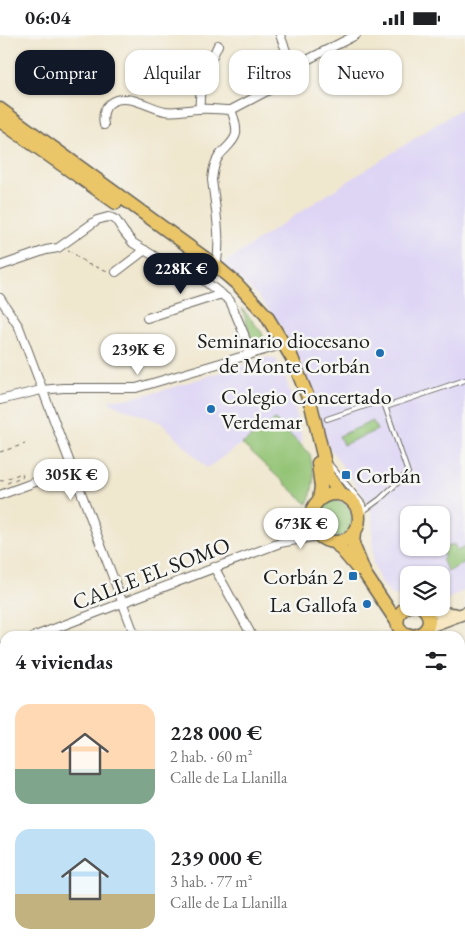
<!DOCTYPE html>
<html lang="es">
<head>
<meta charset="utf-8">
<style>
	:root { --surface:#fff; --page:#f2f2f2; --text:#202124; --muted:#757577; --accent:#111827 }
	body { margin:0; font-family:"EB Garamond",serif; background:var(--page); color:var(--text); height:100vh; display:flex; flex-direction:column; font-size:19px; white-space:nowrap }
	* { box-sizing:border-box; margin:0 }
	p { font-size:16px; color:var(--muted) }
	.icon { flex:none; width:28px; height:28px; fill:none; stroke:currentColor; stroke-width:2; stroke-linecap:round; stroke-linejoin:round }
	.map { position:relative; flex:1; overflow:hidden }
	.panel { position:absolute; left:0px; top:596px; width:465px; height:321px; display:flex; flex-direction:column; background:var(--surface); border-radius:15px 15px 0 0; box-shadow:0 1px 4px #0004 }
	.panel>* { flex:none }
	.banner { position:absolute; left:15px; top:15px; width:435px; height:45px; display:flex; gap:10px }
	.buttons { position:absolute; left:400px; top:471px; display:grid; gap:10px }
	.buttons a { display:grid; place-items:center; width:50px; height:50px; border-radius:10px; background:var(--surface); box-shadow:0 1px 4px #0004; font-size:25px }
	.price { position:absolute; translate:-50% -42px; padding:0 11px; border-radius:18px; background:#fff; color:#222; font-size:16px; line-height:32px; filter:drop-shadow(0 1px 2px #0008) }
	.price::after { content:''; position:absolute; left:50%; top:30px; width:15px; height:11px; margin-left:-8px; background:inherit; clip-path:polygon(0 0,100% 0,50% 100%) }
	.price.selected { background:var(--accent); color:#fff }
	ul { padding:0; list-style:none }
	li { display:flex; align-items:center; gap:15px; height:125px; padding:0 15px }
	li span { display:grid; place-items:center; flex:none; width:140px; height:100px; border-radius:15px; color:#555 }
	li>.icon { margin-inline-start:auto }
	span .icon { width:60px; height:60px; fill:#fffc; stroke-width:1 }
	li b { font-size:21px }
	h2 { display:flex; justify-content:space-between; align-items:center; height:60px; padding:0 15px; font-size:21px }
	.chip { padding:0 18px; border-radius:15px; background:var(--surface); box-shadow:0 1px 4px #0004; font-size:18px; line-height:45px }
	.chip.selected { background:var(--accent); color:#fff }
	.status { display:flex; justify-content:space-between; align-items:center; height:35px; padding:0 25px; background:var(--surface); direction:ltr }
	.status svg { height:14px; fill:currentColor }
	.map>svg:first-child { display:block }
	.built { fill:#ded5f5; fill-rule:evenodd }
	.green { fill:#92c373; stroke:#577048 }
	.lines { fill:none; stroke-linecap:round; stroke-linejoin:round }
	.service-casing { stroke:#66635b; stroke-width:6 }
	.minor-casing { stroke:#66635b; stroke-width:10 }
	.secondary-casing { stroke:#66635b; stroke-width:14 }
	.primary-casing { stroke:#66635b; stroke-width:15 }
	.path { stroke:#66635b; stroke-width:1; stroke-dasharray:4 4; stroke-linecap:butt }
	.service { stroke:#fff; stroke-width:4 }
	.minor { stroke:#fff; stroke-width:8 }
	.secondary { stroke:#f7e8c3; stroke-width:11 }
	.primary { stroke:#ebc669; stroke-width:12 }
	.poi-dot { fill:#1f6fb2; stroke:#f6f6f2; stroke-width:2 }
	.labels { text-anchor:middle; stroke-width:5; stroke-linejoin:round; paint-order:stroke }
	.poi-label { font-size:22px; fill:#1c1c1c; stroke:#f6f6f2; text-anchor:end }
	.street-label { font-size:22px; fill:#1c1c1c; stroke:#f6f6f2 }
</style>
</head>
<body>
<div class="status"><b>06:04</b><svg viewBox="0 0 49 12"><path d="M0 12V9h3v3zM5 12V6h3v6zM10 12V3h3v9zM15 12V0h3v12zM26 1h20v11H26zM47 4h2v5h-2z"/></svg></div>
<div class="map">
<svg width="465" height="917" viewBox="0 0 465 917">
	<rect width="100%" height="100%" fill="#f6f6f2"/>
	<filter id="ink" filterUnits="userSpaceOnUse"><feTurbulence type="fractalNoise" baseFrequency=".02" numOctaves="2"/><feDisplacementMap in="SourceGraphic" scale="10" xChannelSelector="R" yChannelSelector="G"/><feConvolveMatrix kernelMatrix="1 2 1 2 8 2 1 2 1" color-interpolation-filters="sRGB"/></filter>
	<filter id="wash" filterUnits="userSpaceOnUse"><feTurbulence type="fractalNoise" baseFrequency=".0096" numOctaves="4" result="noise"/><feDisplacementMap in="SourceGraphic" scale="20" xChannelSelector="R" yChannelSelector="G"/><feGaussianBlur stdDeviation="1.12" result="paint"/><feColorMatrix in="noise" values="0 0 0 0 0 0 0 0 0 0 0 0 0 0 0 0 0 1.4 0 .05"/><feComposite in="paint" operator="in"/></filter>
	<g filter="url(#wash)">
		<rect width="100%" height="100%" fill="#f0e7cf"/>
		<!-- built -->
		<path class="built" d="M 465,71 L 465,555 L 441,567 L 441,540 L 409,540 L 409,561 L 392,560 L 381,548 L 373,529 L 372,478 L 366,464 L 326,408 L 317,371 L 302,329 L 279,288 L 258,261 L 225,231 L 225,228 L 294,181 ZM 409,480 L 441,480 L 441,512 L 409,512 Z
			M 268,322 L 276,324 L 285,341 L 294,370 L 302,403 L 301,411 L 275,385 L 207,433 L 162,388 L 110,368 L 110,364 L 126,364 L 161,356 Z"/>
		<!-- green -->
		<path class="green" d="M 242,273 L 262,298 L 263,301 L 262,304 L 257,306 L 252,305 Z
			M 275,385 L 310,419 L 314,442 L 311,460 L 307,469 L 242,409 Z
			M 373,386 L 377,395 L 343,410 L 339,401 Z
			M316 484a18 18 0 1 1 36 0a18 18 0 1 1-36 0Z
			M 454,509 L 457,516 L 465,512 L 465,527 L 448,537 L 442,524 L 445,523 L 441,515 Z"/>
	</g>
	<g filter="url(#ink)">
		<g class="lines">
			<!-- service casing -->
			<g class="service-casing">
				<path id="service" d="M 386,372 L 465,345
					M 327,384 L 383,365 L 408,438 L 380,464 L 358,480
					M 328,427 L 363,469 L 364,476
					M 351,466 L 359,464"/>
			</g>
			<!-- minor casing -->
			<g class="minor-casing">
				<path id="minor" d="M 280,0 L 293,34
					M 200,74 C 198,51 208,31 218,10
					M 104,90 C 102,80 104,69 116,65 C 131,60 150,73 165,76 C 177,78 188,74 200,74 C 210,73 221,75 231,75
					M 0,231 L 46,215 L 58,213 L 97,185 L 108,182 L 112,183 L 116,185 L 124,197 L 133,208 L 172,232 L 194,239 L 202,244 L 230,266 L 244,299 L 249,320
					M 216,231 C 222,206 215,170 212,145 C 213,136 214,128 219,121 C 224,114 234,108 236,99 C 237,90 234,82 231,75 L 273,53 L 288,38 L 303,27 L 356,0
					M 116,237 L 145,215
					M 0,263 L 19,292 L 135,601
					M 147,283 L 222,259
					M 0,365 L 41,355 L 63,353 L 136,353 L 278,311
					M 0,460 L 71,434
					M 284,505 L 298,495 L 311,479
					M 214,532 L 252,601
					M 35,601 L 280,508 L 318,501
					M 0,614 L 5,612
					M 460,687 L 465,688
					M 0,730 L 5,728
					M 460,823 L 465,820
					M 460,864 L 460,863
					M 171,912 L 176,917
					M 73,917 L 85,912
					M 152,917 L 160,912
					M 210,917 L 217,912"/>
			</g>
			<!-- secondary casing -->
			<g class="secondary-casing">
				<path id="secondary" d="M 426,576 L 455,579
					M 428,592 L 465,578
					M 460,675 L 465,680"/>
			</g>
			<!-- primary casing -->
			<g class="primary-casing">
				<path id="primary" d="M 0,74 L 216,231 L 237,249 L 266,280 L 292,323 L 311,370 L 328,441 L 341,460
					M 0,86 L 116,168
					M 318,428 L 321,452 L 319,465
					M311 483a24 24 0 1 1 48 0a24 24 0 1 1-48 0Z
					M 354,498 L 353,509 L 365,539 L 397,587
					M 335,507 L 358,534
					M 409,571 C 400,575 396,583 398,591 L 403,598 L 414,601
					M 414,601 C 430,597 434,583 422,572"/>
			</g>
			<!-- path -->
			<path class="path" d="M 68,216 L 72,217 L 87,229 L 108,236
				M 0,417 L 25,409
				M 0,446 L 22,438 L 23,441 L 5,449
				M 0,787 L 5,785
				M 0,806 L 5,804"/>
			<!-- service -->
			<use href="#service" class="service"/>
			<!-- minor -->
			<use href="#minor" class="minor"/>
			<!-- secondary -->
			<use href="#secondary" class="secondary"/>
			<!-- primary -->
			<use href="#primary" class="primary"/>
		</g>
	</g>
	<!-- markers -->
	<g class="poi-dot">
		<circle cx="380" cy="318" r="5"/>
		<circle cx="211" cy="374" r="5"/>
		<rect x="341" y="435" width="10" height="10" rx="2.5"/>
		<rect x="348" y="536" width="10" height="10" rx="2.5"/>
		<circle cx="367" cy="569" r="5"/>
	</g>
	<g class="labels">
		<!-- poi labels -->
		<g class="poi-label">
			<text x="370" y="313">Seminario diocesano<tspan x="370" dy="25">de Monte Corbán</tspan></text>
			<text x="221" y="369" text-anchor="start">Colegio Concertado<tspan x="221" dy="25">Verdemar</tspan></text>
			<text x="356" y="448" text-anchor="start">Corbán</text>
			<text x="343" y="549">Corbán 2</text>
			<text x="357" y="577">La Gallofa</text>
		</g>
		<!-- street labels -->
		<g class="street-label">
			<text transform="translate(151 538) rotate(-21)" y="8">CALLE EL SOMO</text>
		</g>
	</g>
</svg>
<div class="buttons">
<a><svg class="icon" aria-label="locate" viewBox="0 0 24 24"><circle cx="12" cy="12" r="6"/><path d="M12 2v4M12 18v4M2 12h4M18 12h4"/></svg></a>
<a><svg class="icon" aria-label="layers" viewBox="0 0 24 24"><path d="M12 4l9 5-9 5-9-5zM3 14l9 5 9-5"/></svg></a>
</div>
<b class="price selected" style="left:181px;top:260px">228K €</b>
<b class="price" style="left:138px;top:341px">239K €</b>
<b class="price" style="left:71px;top:466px">305K €</b>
<b class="price" style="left:301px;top:515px">673K €</b>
<div class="banner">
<a class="chip selected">Comprar</a>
<a class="chip">Alquilar</a>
<a class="chip">Filtros</a>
<a class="chip">Nuevo</a>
</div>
<section class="panel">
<h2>4 viviendas<svg class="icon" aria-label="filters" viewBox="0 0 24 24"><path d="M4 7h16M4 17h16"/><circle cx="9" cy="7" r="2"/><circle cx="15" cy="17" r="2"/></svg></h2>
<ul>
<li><span style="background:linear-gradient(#ffd9b3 65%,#7fa58c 0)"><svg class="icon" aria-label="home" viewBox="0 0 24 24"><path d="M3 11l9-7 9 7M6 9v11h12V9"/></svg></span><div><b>228 000 €</b><p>2 hab. · 60 m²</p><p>Calle de La Llanilla</p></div></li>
<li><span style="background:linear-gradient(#bfe0f5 65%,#c2b280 0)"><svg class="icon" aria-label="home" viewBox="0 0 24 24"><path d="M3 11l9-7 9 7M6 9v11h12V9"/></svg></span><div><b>239 000 €</b><p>3 hab. · 77 m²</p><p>Calle de La Llanilla</p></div></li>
</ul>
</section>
</div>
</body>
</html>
